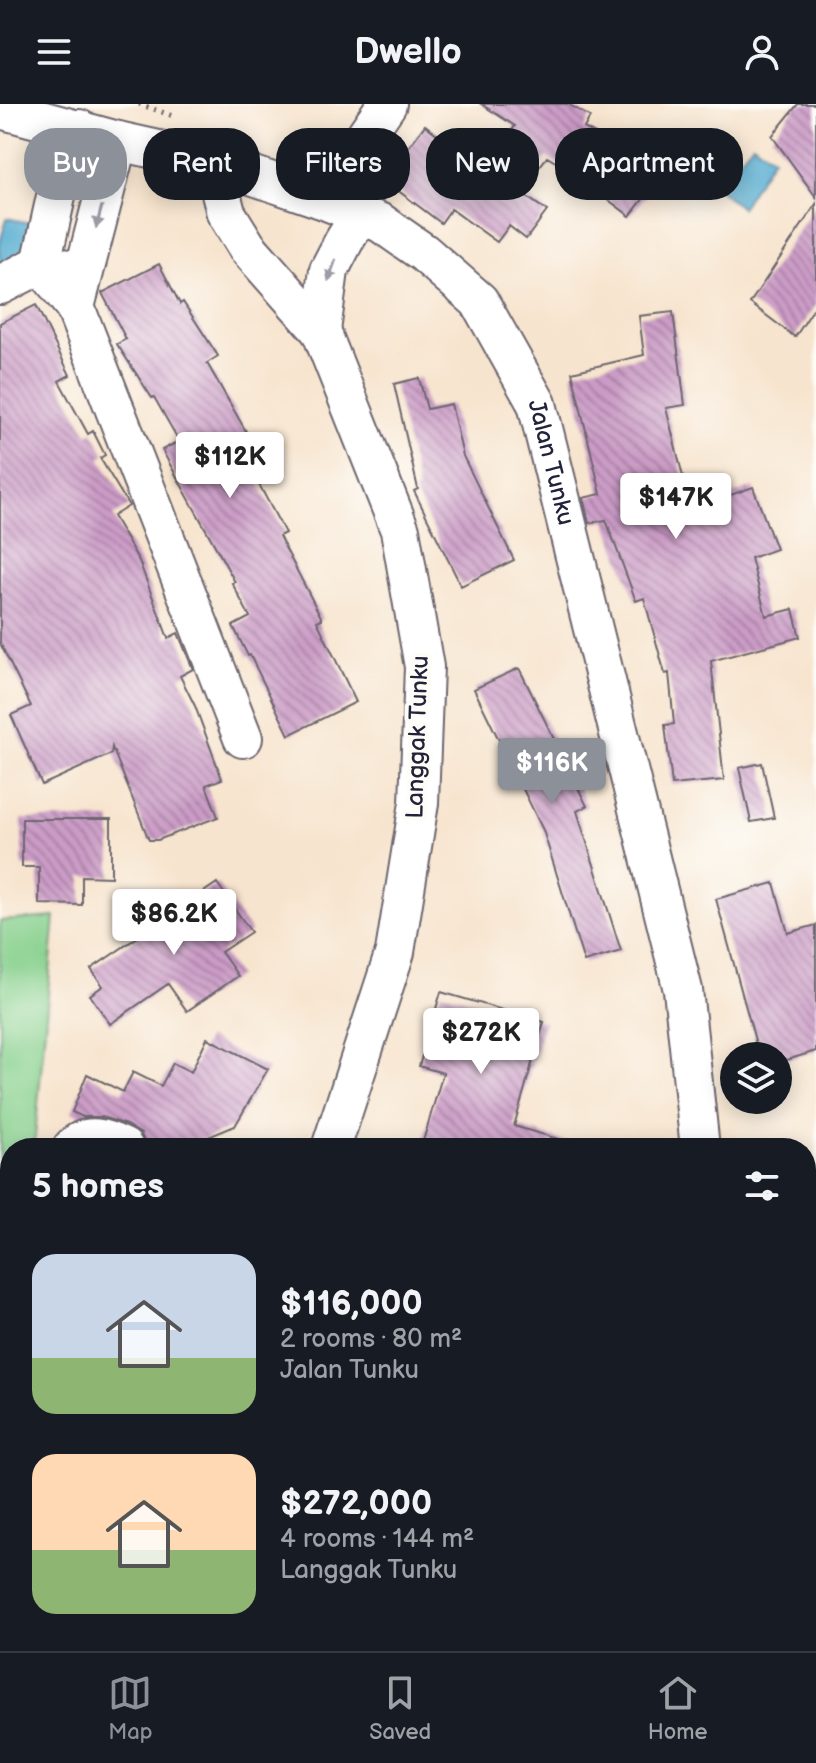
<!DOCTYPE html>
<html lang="en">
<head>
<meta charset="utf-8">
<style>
	:root { --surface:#171b24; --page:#242831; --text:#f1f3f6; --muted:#9ea1a6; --line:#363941; --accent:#8c9099 }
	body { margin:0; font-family:"Balsamiq Sans",sans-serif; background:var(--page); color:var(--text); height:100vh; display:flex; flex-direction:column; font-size:30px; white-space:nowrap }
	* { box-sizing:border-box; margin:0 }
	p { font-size:26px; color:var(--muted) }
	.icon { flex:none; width:44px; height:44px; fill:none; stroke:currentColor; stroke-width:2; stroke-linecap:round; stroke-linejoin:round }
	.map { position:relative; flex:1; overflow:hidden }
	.side { position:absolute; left:0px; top:1034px; width:816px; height:514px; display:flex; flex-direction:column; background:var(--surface); border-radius:32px 32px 0 0; box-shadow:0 4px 20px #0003 }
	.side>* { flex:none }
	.top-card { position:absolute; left:24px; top:24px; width:768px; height:72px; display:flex; gap:16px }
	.buttons { position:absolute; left:720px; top:938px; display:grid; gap:16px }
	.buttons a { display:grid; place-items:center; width:72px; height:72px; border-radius:50%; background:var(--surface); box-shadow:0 4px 20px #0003; font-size:40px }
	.price { position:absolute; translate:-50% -68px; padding:0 18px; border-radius:8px; background:#fff; color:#222; font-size:26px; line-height:52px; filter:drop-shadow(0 2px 4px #0008) }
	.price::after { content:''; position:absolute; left:50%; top:48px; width:24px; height:18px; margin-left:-12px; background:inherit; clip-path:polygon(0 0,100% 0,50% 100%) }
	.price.selected { background:var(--accent); color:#fff }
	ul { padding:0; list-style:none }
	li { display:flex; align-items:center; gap:24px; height:200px; padding:0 32px }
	li span { display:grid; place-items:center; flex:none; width:224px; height:160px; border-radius:24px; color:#555 }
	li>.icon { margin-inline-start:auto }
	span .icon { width:96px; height:96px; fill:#fffc; stroke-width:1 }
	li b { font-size:34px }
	h2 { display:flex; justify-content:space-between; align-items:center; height:96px; padding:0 32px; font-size:34px }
	.pill { padding:0 28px; border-radius:32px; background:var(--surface); box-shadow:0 4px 20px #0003; font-size:28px; line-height:72px }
	.pill.selected { background:var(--accent); color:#fff }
	header { display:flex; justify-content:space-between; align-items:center; height:104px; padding:0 32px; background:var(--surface); font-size:36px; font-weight:800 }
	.dock { display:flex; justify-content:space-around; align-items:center; height:112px; border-top:2px solid var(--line); background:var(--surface); font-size:22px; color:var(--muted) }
	.dock a { display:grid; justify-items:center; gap:4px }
	.dock .selected { color:var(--accent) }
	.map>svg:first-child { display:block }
	.green { fill:#87d08d; stroke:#547964; stroke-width:2 }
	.water { fill:#53abd0; stroke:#3a6686; stroke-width:2 }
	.building { fill:url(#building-back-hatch) }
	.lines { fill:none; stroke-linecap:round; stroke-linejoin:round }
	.minor-casing { stroke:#6d666e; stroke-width:42 }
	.path { stroke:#6d666e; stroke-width:5; stroke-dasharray:2 6; stroke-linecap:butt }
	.minor { stroke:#fff; stroke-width:38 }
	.oneway { fill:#9c9ca7 }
	.labels { text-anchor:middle; stroke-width:8; stroke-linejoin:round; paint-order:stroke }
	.street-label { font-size:24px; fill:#22223b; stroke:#fdfcf7 }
</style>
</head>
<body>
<header><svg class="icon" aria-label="menu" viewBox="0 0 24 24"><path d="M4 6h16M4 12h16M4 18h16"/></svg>Dwello<svg class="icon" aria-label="person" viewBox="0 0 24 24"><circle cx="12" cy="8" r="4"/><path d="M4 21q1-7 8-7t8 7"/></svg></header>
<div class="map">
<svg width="816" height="1547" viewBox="0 0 816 1547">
	<defs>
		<pattern id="building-back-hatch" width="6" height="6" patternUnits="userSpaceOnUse" patternTransform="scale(2)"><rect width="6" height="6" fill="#cb9bc6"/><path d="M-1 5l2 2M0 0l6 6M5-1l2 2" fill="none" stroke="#a47ea2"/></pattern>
	</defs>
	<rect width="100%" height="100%" fill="#fdfcf7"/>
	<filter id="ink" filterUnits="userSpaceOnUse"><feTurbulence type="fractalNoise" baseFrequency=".0125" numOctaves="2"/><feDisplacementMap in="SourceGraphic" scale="16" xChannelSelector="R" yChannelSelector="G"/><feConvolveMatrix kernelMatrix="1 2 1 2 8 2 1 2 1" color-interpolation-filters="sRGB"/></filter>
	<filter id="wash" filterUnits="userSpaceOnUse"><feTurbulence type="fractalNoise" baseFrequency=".006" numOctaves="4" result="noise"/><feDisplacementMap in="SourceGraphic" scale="32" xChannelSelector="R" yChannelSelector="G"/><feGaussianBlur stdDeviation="1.8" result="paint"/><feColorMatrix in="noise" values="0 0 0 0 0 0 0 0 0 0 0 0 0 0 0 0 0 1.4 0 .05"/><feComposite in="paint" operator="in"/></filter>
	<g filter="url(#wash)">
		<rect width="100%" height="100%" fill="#f7e4ce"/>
		<!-- green -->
		<path class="green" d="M 55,813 L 34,1044 L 10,1044 L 10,1110 L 0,1106 L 0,817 Z"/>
		<!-- water -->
		<path class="water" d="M 753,39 L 773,54 L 741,104 L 716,83 Z
			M 7,114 L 43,122 L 37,150 L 0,170 L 0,138 Z"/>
		<g id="blocks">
			<!-- building -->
			<path class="building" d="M 481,0 L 568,0 L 590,13 L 584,24 L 615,41 L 658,76 L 630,112 L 602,91 L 605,87 L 547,53 L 520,88 L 547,107 L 526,135 L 509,122 L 497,138 L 451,105 L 441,119 L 384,76 L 425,21 L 484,66 L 515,22 Z
				M 798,0 L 816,0 L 816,93 L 772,32 Z
				M 816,100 L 816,201 L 795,233 L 750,199 Z
				M 159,160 L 180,200 L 183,198 L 218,252 L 207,259 L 252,338 L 240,345 L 285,429 L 279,432 L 322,515 L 317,517 L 356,598 L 289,631 L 250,551 L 248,552 L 233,522 L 250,513 L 232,479 L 235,478 L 162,346 L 179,337 L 154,293 L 152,294 L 117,240 L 126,235 L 102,189 Z
				M 36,201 L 70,271 L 59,277 L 88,330 L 93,327 L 105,351 L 100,354 L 129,402 L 113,412 L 139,457 L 168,534 L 178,529 L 181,536 L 193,565 L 180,572 L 195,602 L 222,675 L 206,681 L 218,713 L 158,736 L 149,736 L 112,643 L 111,650 L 42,681 L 11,611 L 31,602 L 0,539 L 0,219 Z
				M 673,208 L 685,301 L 666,304 L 691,405 L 753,383 L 776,445 L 751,454 L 766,512 L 793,505 L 800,533 L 711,557 L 724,676 L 672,681 L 665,621 L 674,620 L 669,569 L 665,570 L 644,494 L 636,497 L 606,416 L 589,419 L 583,394 L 601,390 L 572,268 L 644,251 L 639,212 Z
				M 419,274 L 427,305 L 451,300 L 463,352 L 514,456 L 461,482 L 414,387 L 418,385 L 394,280 Z
				M 519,564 L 587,702 L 577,707 L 621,847 L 584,858 L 543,726 L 474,585 Z
				M 762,659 L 774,714 L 751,718 L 739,664 Z
				M 22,715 L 111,715 L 111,773 L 82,772 L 82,801 L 39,800 L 39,763 L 22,763 Z
				M 217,779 L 251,828 L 221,848 L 238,872 L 187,907 L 168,880 L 110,920 L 90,891 L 103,882 L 91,865 Z
				M 774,779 L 788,829 L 816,821 L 816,947 L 787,956 L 778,954 L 775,947 L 759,951 L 716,795 Z
				M 441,888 L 544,918 L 514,1022 L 568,1038 L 567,1044 L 421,1044 L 443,969 L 419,962 Z
				M 207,934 L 268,965 L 235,1022 L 194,1039 L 145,1040 L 141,1030 L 126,1021 L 102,1013 L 83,1013 L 72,1008 L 87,970 L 123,988 L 133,968 L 161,982 L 173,959 L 191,968 Z"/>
		</g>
	</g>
	<g filter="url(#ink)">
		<use href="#blocks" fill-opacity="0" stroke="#6d666e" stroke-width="2"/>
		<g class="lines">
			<!-- minor casing -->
			<g class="minor-casing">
				<g id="minor">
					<path id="s1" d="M 0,5 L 118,37 L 213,58 L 322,95 L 381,119 L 424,149 L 479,197 L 537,300 L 683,886 L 700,1044"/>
					<path d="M 79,25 L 57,88 L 41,160 L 75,203 L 243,634"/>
					<path d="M 213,58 L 226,109 L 247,143 L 321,227 L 400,426 L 424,563 L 419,699 L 395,848 L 331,1044"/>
					<path d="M 322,95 L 387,0"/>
					<path d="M 0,181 L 41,160 L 67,165"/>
					<path d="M 75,203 L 118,37"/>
					<path d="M 321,227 L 329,166 L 344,137 L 361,110"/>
					<path d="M 72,1044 C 88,1027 106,1036 124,1044"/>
					<path d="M 0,1137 L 10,1143"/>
					<path d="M 806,1164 L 816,1170"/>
					<path d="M 280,1538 L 293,1547"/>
					<path d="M 222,1547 L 226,1538"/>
				</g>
			</g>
			<!-- path -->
			<path class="path" d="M 139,0 L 176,13
				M 289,46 L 314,51"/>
			<!-- minor -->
			<use href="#minor" class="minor"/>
		</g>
		<!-- one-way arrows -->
		<defs><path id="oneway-solid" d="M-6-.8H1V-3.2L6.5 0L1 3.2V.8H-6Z" transform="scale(2)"/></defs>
		<g class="oneway">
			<use href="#oneway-solid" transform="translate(99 113) rotate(105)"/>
			<use href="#oneway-solid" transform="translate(332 166) rotate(109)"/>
		</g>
	</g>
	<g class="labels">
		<!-- street labels -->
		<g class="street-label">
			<text dy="8" stroke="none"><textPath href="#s1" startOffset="702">Jalan Tunku</textPath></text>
			<text transform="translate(417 633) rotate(-88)" y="8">Langgak Tunku</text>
		</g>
	</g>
</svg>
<div class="buttons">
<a><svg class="icon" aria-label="layers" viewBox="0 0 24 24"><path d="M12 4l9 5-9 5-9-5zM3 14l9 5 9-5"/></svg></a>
</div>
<b class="price" style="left:230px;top:396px">$112K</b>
<b class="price" style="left:676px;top:437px">$147K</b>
<b class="price selected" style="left:552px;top:702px">$116K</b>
<b class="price" style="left:174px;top:853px">$86.2K</b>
<b class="price" style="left:481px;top:972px">$272K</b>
<div class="top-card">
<a class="pill selected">Buy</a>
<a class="pill">Rent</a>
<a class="pill">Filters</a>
<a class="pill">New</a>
<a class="pill">Apartment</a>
</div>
<section class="side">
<h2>5 homes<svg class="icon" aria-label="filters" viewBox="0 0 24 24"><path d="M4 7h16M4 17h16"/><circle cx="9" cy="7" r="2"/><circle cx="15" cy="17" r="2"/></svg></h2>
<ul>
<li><span style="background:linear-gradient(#c9d6e8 65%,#8fb573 0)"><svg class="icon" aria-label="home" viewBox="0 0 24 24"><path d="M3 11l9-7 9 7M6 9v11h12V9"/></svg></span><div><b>$116,000</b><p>2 rooms · 80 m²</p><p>Jalan Tunku</p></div></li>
<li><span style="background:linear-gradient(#ffd9b3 60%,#8fb573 0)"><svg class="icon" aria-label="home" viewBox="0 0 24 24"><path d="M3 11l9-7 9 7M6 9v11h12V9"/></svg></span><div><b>$272,000</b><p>4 rooms · 144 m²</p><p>Langgak Tunku</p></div></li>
</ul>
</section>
</div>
<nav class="dock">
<a class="selected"><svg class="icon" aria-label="map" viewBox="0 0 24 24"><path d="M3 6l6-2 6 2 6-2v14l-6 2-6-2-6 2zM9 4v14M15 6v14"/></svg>Map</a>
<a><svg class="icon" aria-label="saved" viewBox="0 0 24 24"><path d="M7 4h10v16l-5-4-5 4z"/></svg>Saved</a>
<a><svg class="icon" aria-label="home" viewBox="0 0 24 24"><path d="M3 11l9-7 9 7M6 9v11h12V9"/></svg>Home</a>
</nav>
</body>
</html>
